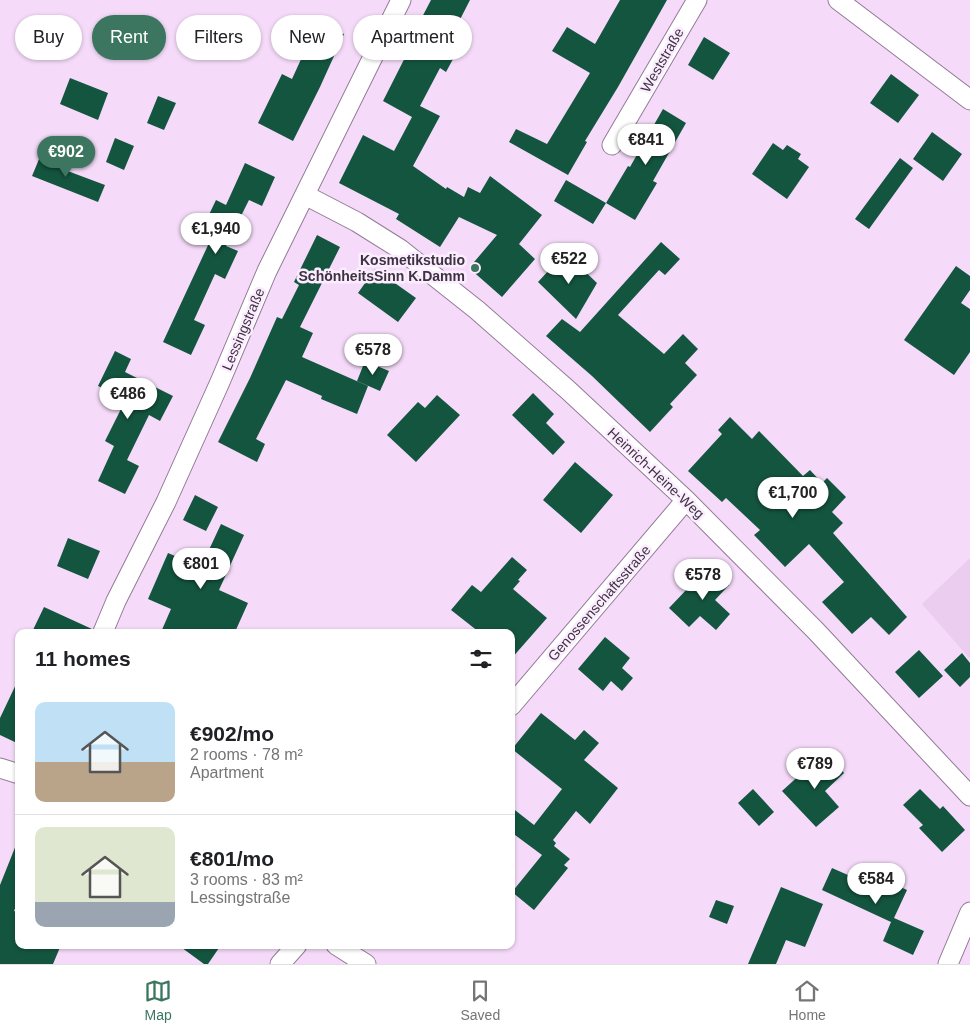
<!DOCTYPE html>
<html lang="en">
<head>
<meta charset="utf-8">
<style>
	:root { --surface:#fff; --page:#f2f2f2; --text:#202124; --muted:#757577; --line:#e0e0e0; --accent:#3c7660 }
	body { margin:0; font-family:Arial,sans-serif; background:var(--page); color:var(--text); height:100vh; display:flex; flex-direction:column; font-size:19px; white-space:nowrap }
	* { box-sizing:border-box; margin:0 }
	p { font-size:16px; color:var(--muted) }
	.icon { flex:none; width:28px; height:28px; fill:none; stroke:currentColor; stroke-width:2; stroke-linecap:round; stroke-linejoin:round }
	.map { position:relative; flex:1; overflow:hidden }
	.drawer { position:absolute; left:15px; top:629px; width:500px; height:320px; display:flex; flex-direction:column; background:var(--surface); border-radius:10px; box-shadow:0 1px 4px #0004 }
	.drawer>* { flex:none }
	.guide { position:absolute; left:15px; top:15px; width:500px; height:45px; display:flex; gap:10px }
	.price { position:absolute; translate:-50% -42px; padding:0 11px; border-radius:18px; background:#fff; color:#222; font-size:16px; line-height:32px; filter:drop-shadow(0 1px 2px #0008) }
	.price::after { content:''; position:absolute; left:50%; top:30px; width:15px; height:11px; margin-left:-8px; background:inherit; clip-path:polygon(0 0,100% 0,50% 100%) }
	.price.on { background:var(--accent); color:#fff }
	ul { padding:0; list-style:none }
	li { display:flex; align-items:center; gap:15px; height:125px; padding:0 20px }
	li+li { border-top:1px solid var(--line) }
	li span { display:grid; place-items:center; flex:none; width:140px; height:100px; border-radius:10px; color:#555 }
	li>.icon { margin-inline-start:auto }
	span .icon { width:60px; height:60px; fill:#fffc; stroke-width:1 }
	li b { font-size:21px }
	h2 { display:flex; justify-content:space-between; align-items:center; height:60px; padding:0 20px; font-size:21px }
	.tag { padding:0 18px; border-radius:22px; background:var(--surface); box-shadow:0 1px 4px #0004; font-size:18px; line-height:45px }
	.tag.on { background:var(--accent); color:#fff }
	.tabs { display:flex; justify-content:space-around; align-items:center; height:70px; border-top:1px solid var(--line); background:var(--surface); font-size:14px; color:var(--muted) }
	.tabs a { display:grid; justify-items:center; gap:2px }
	.tabs .on { color:var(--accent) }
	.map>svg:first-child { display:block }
	.built { fill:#ebcdf0 }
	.building { fill:#145540 }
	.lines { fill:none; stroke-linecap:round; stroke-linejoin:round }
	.minor-casing { stroke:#927b96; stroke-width:21 }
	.minor { stroke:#fff; stroke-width:19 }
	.poi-dot { fill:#3c7660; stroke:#fcecff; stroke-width:2 }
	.labels { text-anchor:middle; stroke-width:5; stroke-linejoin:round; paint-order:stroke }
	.street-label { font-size:14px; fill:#3d333f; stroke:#fcecff }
	.poi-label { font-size:14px; font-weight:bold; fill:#3d333f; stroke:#fcecff; text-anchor:end }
</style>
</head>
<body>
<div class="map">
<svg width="970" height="964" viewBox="0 0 970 964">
	<rect width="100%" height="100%" fill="#f5dbf9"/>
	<!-- built -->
	<path class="built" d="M 970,558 L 970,659 L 922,604 Z"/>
	<!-- building -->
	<path class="building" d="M 431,0 L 470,0 L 448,43 L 459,48 L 446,72 L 440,68 L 420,106 L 440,116 L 413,166 L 446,189 L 447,187 L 464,197 L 468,187 L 480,193 L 490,176 L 542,215 L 519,244 L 535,259 L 502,297 L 469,268 L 497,235 L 459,217 L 440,247 L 396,219 L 399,214 L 339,183 L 363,135 L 394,151 L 412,117 L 383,101 L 422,24 L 419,23 Z
		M 620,0 L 667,0 L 618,87 L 585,141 L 587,142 L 568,175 L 509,142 L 516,129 L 547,144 L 590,73 L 552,51 L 567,27 L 595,44 Z
		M 201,20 L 220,30 L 209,53 L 189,42 Z
		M 318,22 L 344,34 L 320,87 L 293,141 L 258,123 L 282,74 L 292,79 Z
		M 704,37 L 730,53 L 713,80 L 688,65 Z
		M 891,74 L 919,95 L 898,123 L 870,103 Z
		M 70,78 L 108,93 L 98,120 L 60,104 Z
		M 158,96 L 176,103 L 164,130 L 147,123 Z
		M 663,109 L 686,123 L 653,181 L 657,183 L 635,220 L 606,203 L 628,166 L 630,167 Z
		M 932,132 L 962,154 L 943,181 L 913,159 Z
		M 115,138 L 134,146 L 124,170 L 106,162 Z
		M 773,143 L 783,150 L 787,145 L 801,154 L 798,159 L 809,167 L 787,199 L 752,174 Z
		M 42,152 L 68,163 L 65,170 L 105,185 L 98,202 L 32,176 Z
		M 900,158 L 913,168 L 869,229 L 855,219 Z
		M 245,163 L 275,177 L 262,206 L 249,200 L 226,246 L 238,251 L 225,279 L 215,274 L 194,320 L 205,325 L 191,355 L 163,342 L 216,228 L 205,223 L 216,200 L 226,205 Z
		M 566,180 L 606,203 L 593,224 L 554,201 Z
		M 317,235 L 340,247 L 300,327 L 313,333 L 302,357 L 368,386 L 357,414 L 321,399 L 322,396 L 286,380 L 256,439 L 265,444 L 257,462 L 218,442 L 250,378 L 277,317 L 282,319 L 299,285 L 294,282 Z
		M 661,242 L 680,259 L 665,275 L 659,270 L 618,315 L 664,354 L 683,334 L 698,349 L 685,363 L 697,375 L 670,404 L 673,407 L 650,432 L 592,376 L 546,336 L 562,319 L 580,332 Z
		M 562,256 L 571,264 L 574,261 L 597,283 L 576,319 L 538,282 Z
		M 956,266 L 970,276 L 970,290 L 961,303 L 970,309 L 970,352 L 954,375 L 904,340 Z
		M 375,269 L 416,298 L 398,322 L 358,293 Z
		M 115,351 L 131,359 L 125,372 L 173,396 L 160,421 L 149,415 L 127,460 L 139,466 L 125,494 L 98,481 L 114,446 L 105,441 L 126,399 L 98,386 Z
		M 365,361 L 389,371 L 380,391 L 357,381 Z
		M 533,393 L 554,414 L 546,423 L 565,442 L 553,455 L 512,415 Z
		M 437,395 L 460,415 L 416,462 L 387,435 L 418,402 L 425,408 Z
		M 730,417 L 752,439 L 759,431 L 803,476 L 810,470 L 822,483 L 827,478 L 846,497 L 832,512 L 843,523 L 833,533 L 907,617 L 889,635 L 871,617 L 852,634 L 822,602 L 844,582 L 809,544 L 785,567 L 754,535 L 760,530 L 726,498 L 722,502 L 688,471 L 722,434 L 718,430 Z
		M 575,462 L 613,495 L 581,533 L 543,500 Z
		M 195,495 L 218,507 L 206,531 L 183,520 Z
		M 221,524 L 244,535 L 219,590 L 248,603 L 235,632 L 161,632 L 171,609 L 148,599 L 168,553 L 201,567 Z
		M 68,538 L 100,551 L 88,579 L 57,566 Z
		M 512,557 L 527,570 L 518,580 L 520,581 L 513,589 L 547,618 L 511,659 L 511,632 L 479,632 L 451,610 L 472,585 L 481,592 Z
		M 709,566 L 729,585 L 715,600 L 730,614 L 716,630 L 700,616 L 689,627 L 669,608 Z
		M 44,607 L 92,629 L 92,632 L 32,632 Z
		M 605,637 L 630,658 L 622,668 L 633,678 L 622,691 L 611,681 L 603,691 L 578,669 Z
		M 919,650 L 943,676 L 919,698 L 895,672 Z
		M 962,653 L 970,663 L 970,677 L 960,687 L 944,670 Z
		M 19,678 L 19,744 L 0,735 L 0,718 Z
		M 541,713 L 575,740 L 584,730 L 599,743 L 584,760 L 618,788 L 590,824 L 576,811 L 553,840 L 556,843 L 554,846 L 570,859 L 564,865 L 568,868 L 534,910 L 512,892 L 542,855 L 511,832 L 511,807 L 534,825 L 562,789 L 512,749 Z
		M 825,752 L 844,773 L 825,791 L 839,807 L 816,827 L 782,791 Z
		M 753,789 L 774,812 L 759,826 L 738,803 Z
		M 920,789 L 940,809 L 943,806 L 965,830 L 942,852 L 919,828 L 923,825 L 903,805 Z
		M 18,840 L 19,898 L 14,911 L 19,913 L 19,945 L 61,945 L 53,964 L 0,964 L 0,885 Z
		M 832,868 L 857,879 L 859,874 L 879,883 L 881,878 L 907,890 L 894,918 L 924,931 L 913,955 L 883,941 L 891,922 L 822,890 Z
		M 781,887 L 823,904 L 805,947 L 786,940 L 776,964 L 748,964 Z
		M 716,900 L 734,906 L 727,924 L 709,917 Z
		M 178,945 L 221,945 L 208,964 L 204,964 Z"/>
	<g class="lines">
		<!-- minor casing -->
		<g class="minor-casing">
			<path id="minor" d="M 838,0 L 970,100
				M 612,145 L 697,0
				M 305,195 L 357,222 L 400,249 L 477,310 L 568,390 L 686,500 L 816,631 L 970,796
				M 103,632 L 116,601 L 166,502 L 220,382 L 267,271 L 401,0
				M 511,706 L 686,500
				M 0,768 L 19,774
				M 336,945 L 366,964
				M 280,964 L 297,945
				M 948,964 L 970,912"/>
		</g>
		<!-- minor -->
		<use href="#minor" class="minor"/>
	</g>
	<!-- markers -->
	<circle class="poi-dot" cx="475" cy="268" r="5"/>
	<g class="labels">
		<!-- street labels -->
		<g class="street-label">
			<text transform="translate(662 60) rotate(-60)" y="5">Weststraße</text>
			<text transform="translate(243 329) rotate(-67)" y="5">Lessingstraße</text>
			<text transform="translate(656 473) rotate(43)" y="5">Heinrich-Heine-Weg</text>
			<text transform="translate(599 603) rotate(-49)" y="5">Genossenschaftsstraße</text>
		</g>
		<!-- poi labels -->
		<g class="poi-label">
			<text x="465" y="265">Kosmetikstudio<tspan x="465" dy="16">SchönheitsSinn K.Damm</tspan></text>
		</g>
	</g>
</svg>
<b class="price" style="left:646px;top:166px">€841</b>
<b class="price on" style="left:66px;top:178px">€902</b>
<b class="price" style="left:216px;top:255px">€1,940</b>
<b class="price" style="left:569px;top:285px">€522</b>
<b class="price" style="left:373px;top:376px">€578</b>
<b class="price" style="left:128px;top:420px">€486</b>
<b class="price" style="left:793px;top:519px">€1,700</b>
<b class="price" style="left:201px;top:590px">€801</b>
<b class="price" style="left:703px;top:601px">€578</b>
<b class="price" style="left:815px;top:790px">€789</b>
<b class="price" style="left:876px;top:905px">€584</b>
<div class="guide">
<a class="tag">Buy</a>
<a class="tag on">Rent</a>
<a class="tag">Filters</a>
<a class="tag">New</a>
<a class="tag">Apartment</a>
</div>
<section class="drawer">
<h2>11 homes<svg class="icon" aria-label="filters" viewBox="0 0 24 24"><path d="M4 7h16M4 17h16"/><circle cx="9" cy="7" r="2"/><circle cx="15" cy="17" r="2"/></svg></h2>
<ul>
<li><span style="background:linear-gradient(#bfe0f5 60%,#b9a48a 0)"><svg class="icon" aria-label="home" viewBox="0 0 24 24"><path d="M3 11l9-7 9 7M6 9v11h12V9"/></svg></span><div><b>€902/mo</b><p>2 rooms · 78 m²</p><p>Apartment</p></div></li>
<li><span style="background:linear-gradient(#dfe7d0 75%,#9aa5b1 0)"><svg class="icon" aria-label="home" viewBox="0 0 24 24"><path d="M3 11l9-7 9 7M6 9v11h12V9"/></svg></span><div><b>€801/mo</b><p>3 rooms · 83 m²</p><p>Lessingstraße</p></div></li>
</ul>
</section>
</div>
<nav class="tabs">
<a class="on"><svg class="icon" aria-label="map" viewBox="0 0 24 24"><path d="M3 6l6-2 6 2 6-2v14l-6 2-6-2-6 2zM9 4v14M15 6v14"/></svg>Map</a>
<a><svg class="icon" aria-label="saved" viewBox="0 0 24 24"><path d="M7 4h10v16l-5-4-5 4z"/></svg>Saved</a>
<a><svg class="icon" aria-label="home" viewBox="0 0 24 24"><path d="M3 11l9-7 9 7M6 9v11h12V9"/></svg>Home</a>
</nav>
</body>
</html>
